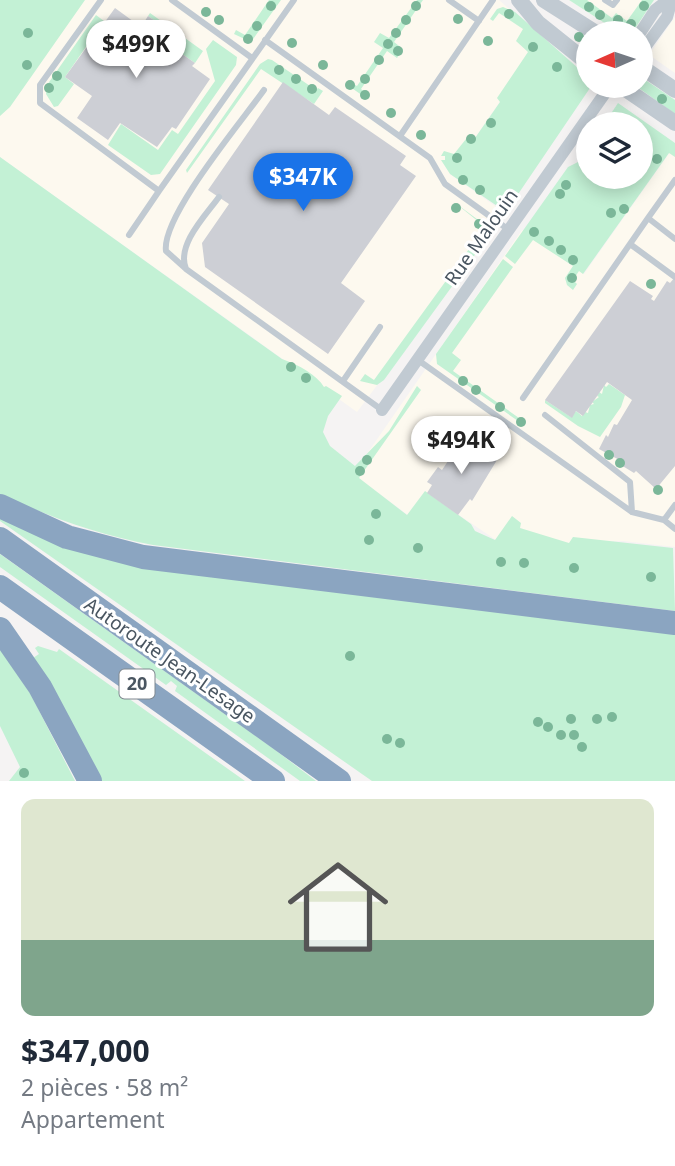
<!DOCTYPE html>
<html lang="fr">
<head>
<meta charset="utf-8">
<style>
	:root { --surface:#fff; --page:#f2f2f3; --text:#1f2937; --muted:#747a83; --accent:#1a73e8 }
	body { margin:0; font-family:"Noto Sans",sans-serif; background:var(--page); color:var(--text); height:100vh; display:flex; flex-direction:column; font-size:26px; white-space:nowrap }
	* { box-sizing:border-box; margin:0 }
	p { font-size:23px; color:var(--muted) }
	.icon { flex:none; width:38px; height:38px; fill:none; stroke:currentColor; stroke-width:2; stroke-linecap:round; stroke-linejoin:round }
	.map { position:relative; height:781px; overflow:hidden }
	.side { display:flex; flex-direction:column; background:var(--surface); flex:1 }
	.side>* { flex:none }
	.needle { width:46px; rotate:267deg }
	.fabs { position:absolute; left:576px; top:21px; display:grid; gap:14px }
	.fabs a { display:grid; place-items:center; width:77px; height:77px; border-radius:50%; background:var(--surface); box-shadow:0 4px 18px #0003; font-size:35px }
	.price { position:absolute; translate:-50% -60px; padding:0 16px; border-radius:24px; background:#fff; color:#222; font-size:23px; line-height:46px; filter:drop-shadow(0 2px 4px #0008) }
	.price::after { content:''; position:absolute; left:50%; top:42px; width:21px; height:16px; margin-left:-10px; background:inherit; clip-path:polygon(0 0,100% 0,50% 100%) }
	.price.active { background:var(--accent); color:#fff }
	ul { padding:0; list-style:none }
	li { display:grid; align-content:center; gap:14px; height:371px; padding:0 21px }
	li span { display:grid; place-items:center; height:217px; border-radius:14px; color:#555 }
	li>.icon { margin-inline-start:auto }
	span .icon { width:126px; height:126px; fill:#fffc; stroke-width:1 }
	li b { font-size:30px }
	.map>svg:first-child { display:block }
	.commercial { fill:#fdf9ef }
	.green { fill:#c3f1d5 }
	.building { fill:#cdcfd5 }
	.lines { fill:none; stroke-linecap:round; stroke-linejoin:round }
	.service { stroke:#c1cad2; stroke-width:6 }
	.minor { stroke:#c1cad2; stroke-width:12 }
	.tertiary { stroke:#c1cad2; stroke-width:16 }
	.motorway { stroke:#8ba5c1; stroke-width:24 }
	.tree { fill:#7bb799 }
	.labels { text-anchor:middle; stroke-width:6; stroke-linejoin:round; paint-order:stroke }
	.shield { fill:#fff; stroke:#808990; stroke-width:2 }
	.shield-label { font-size:18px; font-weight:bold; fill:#4a5661 }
	.street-label { font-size:19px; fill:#4a5661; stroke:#fff }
</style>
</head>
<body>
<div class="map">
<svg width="675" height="781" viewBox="0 0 675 781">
	<rect width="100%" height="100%" fill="#f5f3f3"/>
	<!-- commercial -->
	<path class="commercial" d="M 76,0 L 499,0 L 543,39 L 450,174 L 502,211 L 476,254 L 357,412 L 0,157 L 0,108 Z
		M 569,0 L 654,0 L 632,33 L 620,33 Z
		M 675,17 L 675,73 L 652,57 L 651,52 Z
		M 675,145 L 675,547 L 623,541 L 569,543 L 496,540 L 425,492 L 408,515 L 353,474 L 522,230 L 584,274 Z"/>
	<!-- green -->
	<path class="green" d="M 0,0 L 85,0 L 10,107 L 0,116 Z
		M 269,0 L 281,0 L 251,42 L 234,34 L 236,30 L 245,35 Z
		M 417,0 L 423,0 L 394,42 L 403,49 L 397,58 L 387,51 L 361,89 L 368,95 L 366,98 L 346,84 L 348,81 L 357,86 L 383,48 L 374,42 L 380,33 L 389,38 Z
		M 569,0 L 587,0 L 612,18 L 616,13 L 627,21 L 642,0 L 654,0 L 632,33 L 620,33 Z
		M 503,7 L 515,12 L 588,77 L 590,88 L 506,212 L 450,174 L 441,160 L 445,160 L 445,156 L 441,156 L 444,151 L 454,154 L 470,134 L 475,138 L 500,102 L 497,98 L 528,52 L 516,41 L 523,29 L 499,13 L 493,21 L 490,19 L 497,9 Z
		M 150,13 L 203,51 L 195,63 L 169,45 L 175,35 L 148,16 Z
		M 96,15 L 104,21 L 65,77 L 74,84 L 58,106 L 54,107 L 46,94 L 47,85 Z
		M 213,40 L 237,57 L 236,65 L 160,174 L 151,175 L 108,145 L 121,124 L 158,150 L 172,130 L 178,134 L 215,81 L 206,49 Z
		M 268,59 L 272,60 L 316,90 L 318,88 L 323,91 L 314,104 L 261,69 L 187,173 L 186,170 L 260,64 Z
		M 641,77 L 675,100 L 675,114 L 636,86 L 640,86 Z
		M 618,103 L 675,143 L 675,157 L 669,153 L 583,274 L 579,271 L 573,280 L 577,284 L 573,290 L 567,285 L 565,278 L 573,266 L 533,240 L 515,264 L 505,256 L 568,167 L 578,162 L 588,147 L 588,177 L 640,177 L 640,124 L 604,124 Z
		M 0,157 L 282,359 C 299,365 317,375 324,387 L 326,386 L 342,396 L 328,416 L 323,432 L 330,446 L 355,466 L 389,431 L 417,386 L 421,390 L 359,478 L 407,515 L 425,491 L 471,524 L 475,531 L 495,540 L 512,516 L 521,523 L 520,528 L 569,543 L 573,537 L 673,548 L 675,611 L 153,545 C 98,535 51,517 0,495 Z
		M 454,202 L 485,225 L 488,230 L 485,241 L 384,380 L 377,385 L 360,381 L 365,374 L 374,380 L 485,227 Z
		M 503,259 L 513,267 L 452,353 L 461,360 L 453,371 L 519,418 L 518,421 L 437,364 L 436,354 Z
		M 609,384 L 625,395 L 621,407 L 600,437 L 578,426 L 545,403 L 545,400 L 571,417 L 576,411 L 582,416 L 585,412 L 588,413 L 590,405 L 594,404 L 592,402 L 599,397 L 597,396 L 599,392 L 602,394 L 604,385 L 606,387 Z
		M 474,426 L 506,449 L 497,460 L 464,437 Z
		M 0,516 L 33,530 L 675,630 L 675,781 L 372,781 L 0,521 Z
		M 0,554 L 274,749 L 316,781 L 300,781 L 175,691 L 177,686 L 171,681 L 166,685 L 0,567 Z
		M 38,646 L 57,652 L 59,649 L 245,781 L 101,781 L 33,658 L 39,654 L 35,648 Z
		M 0,649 L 30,693 L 75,781 L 9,781 L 20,767 L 0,726 Z"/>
	<!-- building -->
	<path class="building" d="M 115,8 L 141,27 L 148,16 L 175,35 L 169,45 L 195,63 L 192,66 L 210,79 L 176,129 L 172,127 L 157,147 L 120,123 L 108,140 L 77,118 L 92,96 L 65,77 Z
		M 283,82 L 329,115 L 335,107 L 406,156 L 400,165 L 416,176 L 341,283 L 365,301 L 328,354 L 205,267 L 202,243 L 229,204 L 208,190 Z
		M 675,277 L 675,466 L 656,489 L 636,471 L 634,473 L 621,465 L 623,462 L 599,449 L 606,435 L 608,437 L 614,424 L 617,425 L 632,400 L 607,382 L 583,416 L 576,411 L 572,418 L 545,400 L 630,281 L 653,296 L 651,299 L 654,301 L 667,281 L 670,283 Z
		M 464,437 L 497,460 L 472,501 L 470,499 L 458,515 L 427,493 L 432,485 L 427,482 L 438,467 L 442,470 Z"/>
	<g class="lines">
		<!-- service -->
		<path class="service" d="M 101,0 L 40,85 L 40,103 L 159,191 L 294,0
			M 172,0 L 252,58
			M 449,0 L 479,21
			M 605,0 L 613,5 L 617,0
			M 265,40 L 430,158 L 445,184 L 509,230
			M 400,136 L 493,0
			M 675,180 L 648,218 L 675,239
			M 219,197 C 206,215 176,245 186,269 L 382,410
			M 129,235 L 159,191
			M 630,244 L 675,277
			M 185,268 L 166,251 C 161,217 242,121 264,90
			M 418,360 L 632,512 L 664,520
			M 343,381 L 380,327
			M 523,398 L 648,218
			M 545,415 L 630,482 L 632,512
			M 675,505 L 664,520 L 675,529"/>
		<!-- minor -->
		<path class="minor" d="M 640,33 L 655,10 L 668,0
			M 640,54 L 667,17 L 672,0
			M 382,410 L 610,86"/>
		<!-- tertiary -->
		<path class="tertiary" d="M 519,0 L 538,23 L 588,63
			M 544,0 L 596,33
			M 640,66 L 675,90
			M 621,86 L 675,123"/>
		<!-- motorway -->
		<path class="motorway" d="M 0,506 L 67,537 L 143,557 L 675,623
			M 0,539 L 339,781
			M 0,587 L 273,781
			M 0,629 L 40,687 L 90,781"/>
	</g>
	<!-- trees -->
	<g class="tree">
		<circle cx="271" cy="6" r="5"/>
		<circle cx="416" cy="6" r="5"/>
		<circle cx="644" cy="6" r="5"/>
		<circle cx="589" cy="7" r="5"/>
		<circle cx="206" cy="12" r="5"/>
		<circle cx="509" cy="14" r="5"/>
		<circle cx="600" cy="15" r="5"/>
		<circle cx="458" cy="19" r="5"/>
		<circle cx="219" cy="20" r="5"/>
		<circle cx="406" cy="20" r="5"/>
		<circle cx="618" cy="20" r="5"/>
		<circle cx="631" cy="24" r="5"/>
		<circle cx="257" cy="26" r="5"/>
		<circle cx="28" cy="33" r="5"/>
		<circle cx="396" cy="33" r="5"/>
		<circle cx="579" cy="37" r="5"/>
		<circle cx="248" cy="39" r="5"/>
		<circle cx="488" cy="41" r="5"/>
		<circle cx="292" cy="43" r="5"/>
		<circle cx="388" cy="44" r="5"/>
		<circle cx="533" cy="47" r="5"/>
		<circle cx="398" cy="51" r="5"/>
		<circle cx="379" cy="60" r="5"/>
		<circle cx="27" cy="65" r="5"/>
		<circle cx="323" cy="65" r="5"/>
		<circle cx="557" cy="67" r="5"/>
		<circle cx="279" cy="70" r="5"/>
		<circle cx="57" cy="76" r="5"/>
		<circle cx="296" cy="79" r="5"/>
		<circle cx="365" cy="79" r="5"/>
		<circle cx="350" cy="85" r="5"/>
		<circle cx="49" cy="88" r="5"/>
		<circle cx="312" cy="89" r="5"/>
		<circle cx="365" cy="95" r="5"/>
		<circle cx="662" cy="99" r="5"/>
		<circle cx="391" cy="113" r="5"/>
		<circle cx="491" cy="123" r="5"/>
		<circle cx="421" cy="135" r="5"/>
		<circle cx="471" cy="139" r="5"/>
		<circle cx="457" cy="158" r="5"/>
		<circle cx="657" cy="159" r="5"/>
		<circle cx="463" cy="180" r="5"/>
		<circle cx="566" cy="185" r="5"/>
		<circle cx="480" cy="190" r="5"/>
		<circle cx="560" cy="194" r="5"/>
		<circle cx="456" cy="208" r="5"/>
		<circle cx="624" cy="209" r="5"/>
		<circle cx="611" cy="213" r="5"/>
		<circle cx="479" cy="224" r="5"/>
		<circle cx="534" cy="232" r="5"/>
		<circle cx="549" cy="241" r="5"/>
		<circle cx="561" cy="250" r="5"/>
		<circle cx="573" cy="260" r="5"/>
		<circle cx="572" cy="278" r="5"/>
		<circle cx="651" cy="284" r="5"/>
		<circle cx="291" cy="367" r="5"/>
		<circle cx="306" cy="378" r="5"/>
		<circle cx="463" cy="381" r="5"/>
		<circle cx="476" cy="390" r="5"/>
		<circle cx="500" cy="407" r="5"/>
		<circle cx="521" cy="422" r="5"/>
		<circle cx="609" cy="455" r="5"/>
		<circle cx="367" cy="460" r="5"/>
		<circle cx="620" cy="463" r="5"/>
		<circle cx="360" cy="471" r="5"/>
		<circle cx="658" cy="490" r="5"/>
		<circle cx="376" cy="514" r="5"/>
		<circle cx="369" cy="540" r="5"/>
		<circle cx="418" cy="548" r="5"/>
		<circle cx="501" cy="562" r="5"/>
		<circle cx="524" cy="563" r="5"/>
		<circle cx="574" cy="568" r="5"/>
		<circle cx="651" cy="577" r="5"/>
		<circle cx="350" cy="656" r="5"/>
		<circle cx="612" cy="717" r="5"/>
		<circle cx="571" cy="719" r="5"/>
		<circle cx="597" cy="719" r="5"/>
		<circle cx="538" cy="722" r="5"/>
		<circle cx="548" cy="727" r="5"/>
		<circle cx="561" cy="735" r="5"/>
		<circle cx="574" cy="735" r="5"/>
		<circle cx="387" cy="739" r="5"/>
		<circle cx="400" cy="743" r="5"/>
		<circle cx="582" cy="747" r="5"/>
		<circle cx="24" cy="773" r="5"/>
	</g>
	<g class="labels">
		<!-- shield labels -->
		<rect class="shield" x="119.5" y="669.5" width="35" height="29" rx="5"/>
		<g class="shield-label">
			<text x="137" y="690">20</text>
		</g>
		<!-- street labels -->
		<g class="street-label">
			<text transform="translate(481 237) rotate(-55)" y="7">Rue Malouin</text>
			<text transform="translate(170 660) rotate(35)" y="7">Autoroute Jean-Lesage</text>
		</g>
	</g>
</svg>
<div class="fabs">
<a><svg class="needle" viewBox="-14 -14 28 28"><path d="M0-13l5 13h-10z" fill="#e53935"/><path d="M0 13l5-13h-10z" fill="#747a83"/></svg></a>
<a><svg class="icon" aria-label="layers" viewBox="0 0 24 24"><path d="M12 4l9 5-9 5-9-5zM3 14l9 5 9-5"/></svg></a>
</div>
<b class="price" style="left:136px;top:80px">$499K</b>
<b class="price active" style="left:303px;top:213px">$347K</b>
<b class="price" style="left:461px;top:476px">$494K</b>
</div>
<section class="side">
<ul>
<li><span style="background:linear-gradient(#dfe7d0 65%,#7fa58c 0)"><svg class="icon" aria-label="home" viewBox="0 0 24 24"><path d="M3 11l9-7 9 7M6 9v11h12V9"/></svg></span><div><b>$347,000</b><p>2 pièces · 58 m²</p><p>Appartement</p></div></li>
</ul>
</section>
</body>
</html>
